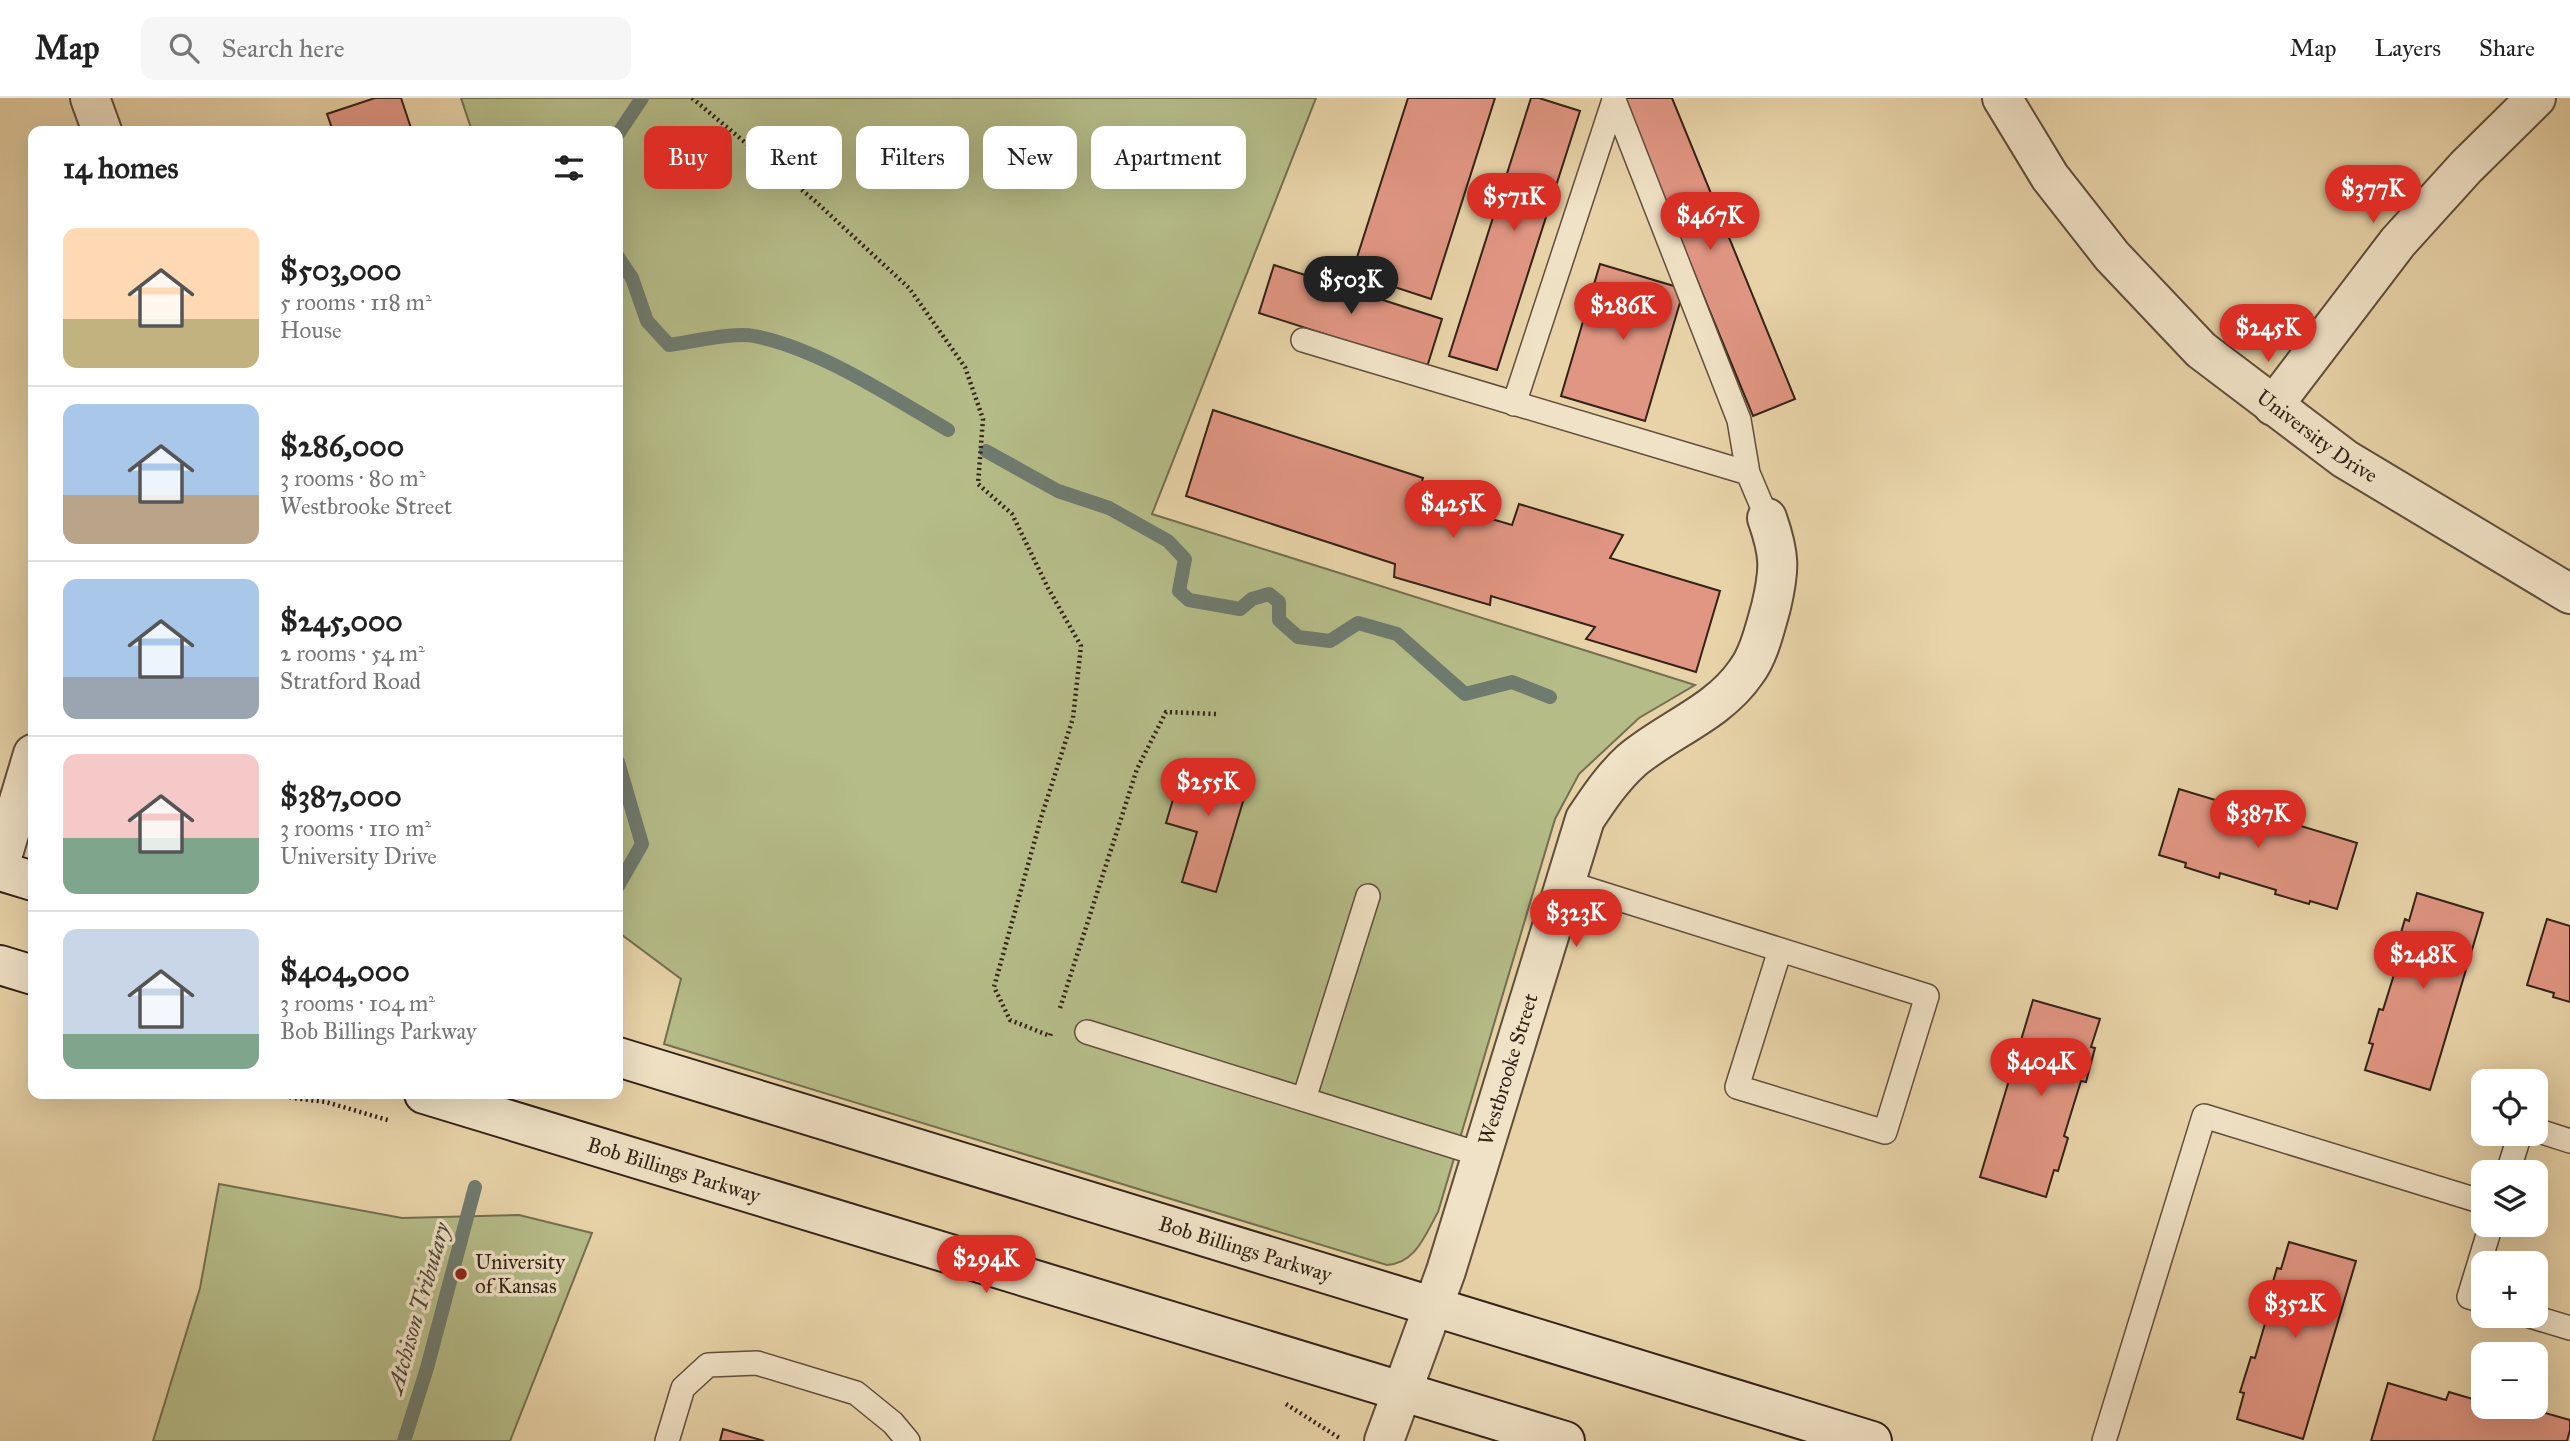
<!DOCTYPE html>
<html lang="en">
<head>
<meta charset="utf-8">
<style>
	:root { --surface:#fff; --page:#f6f6f6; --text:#222; --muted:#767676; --line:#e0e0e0; --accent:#d93025 }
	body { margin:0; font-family:"IM FELL Great Primer",serif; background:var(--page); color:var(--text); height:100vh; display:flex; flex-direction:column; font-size:26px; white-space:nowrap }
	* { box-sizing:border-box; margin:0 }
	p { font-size:23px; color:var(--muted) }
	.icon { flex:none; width:38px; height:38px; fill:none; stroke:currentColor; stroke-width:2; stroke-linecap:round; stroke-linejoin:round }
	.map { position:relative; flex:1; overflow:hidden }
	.details { position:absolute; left:28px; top:28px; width:595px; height:973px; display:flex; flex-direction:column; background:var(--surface); border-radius:14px; box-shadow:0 7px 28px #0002 }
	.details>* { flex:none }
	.hud { position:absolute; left:644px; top:28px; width:665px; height:63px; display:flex; gap:14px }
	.buttons { position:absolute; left:2471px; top:971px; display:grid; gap:14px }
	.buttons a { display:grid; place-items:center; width:77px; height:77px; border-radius:14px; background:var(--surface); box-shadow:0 7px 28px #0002; font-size:35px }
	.price { position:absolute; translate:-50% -60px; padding:0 16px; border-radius:24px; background:var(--accent); color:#fff; font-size:23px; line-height:46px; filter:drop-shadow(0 2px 4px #0008) }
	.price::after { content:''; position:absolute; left:50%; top:42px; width:21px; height:16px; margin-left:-10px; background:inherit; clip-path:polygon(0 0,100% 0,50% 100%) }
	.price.active { background:#222; color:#fff }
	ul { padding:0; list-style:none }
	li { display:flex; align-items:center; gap:21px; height:175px; padding:0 35px }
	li+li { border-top:2px solid var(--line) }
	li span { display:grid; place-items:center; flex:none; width:196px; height:140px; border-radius:14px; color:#555 }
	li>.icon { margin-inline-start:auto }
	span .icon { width:84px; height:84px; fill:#fffc; stroke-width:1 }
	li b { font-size:30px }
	h2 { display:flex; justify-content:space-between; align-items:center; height:84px; padding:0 35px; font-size:30px }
	.chip { padding:0 24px; border-radius:14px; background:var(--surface); box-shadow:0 7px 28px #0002; font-size:24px; line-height:63px }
	.chip.active { background:var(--accent); color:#fff }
	header { display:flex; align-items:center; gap:42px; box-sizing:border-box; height:98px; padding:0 35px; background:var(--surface); border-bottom:2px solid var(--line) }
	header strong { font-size:33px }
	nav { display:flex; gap:38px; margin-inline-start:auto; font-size:24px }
	.search { width:490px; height:63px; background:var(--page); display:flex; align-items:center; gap:18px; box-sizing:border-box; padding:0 24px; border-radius:14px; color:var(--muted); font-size:26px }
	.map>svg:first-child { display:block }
	.green { fill:#b5bc88; stroke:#746f50; stroke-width:2 }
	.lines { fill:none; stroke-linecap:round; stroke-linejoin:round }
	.stream { stroke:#6f7b6f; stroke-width:14 }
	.building { fill:#e19683; stroke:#332217; stroke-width:2 }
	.service-casing { stroke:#604e3b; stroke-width:26 }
	.minor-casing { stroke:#604e3b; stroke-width:42 }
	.tertiary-casing { stroke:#604e3b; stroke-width:42 }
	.secondary-casing { stroke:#332217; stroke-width:42 }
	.path { stroke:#332217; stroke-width:4.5; stroke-dasharray:2 3.5; stroke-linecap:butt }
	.service { stroke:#f0e2c6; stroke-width:23 }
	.minor { stroke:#f0e2c6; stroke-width:38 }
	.tertiary { stroke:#f0e2c6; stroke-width:38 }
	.secondary { stroke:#f0e2c6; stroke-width:38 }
	.poi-dot { fill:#8f2418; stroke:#f0e2c6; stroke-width:2.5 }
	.labels { text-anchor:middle; stroke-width:7; stroke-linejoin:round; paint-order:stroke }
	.street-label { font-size:21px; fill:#332217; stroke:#f0e2c6 }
	.poi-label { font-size:21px; fill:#332217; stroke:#f0e2c6; text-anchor:start }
	.water-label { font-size:23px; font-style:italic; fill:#4c473c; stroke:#f0e2c6 }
</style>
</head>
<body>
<header>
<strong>Map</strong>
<div class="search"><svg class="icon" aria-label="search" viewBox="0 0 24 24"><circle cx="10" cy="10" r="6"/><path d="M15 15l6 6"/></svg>Search here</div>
<nav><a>Map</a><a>Layers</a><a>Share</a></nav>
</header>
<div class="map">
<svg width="2570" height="1343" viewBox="0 0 2570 1343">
	<rect width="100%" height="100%" fill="#e8d3a8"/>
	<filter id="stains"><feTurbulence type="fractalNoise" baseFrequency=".00286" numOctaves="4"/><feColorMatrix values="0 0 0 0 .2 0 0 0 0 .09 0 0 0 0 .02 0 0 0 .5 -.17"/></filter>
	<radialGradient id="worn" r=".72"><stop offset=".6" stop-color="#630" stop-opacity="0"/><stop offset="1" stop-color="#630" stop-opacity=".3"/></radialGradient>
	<!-- green -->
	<path class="green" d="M 461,0 L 1316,0 L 1152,416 L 1695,587 L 1639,620 L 1579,676 L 1555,721 L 1438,1114 C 1425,1137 1416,1165 1387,1167 L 664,946 L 681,881 L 618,834 L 618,33 L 472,33 Z
		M 219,1086 L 402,1120 L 519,1117 L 592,1135 L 510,1343 L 153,1343 L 200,1190 Z"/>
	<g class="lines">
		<!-- stream -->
		<path class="stream" d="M 618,36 L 642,0
			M 618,159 L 632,180 L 647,223 L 669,247 C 691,244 734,234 754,238 C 818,250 892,299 948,332
			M 986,353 L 1058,393 L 1109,410 L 1168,443 L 1185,461 L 1179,493 L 1189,502 L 1240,511 L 1252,501 L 1269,496 L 1279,504 L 1279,522 L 1298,539 L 1330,543 L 1358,525 L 1397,536 L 1465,596 L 1512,584 L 1550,599
			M 618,664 L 642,746 L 618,788
			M 404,1343 L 427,1270 L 475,1089"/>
	</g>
	<!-- building -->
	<path class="building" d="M 375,0 L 401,0 L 412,33 L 333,33 L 327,16 Z
		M 1408,0 L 1495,0 L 1431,201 L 1352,175 Z
		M 1531,0 L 1539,0 L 1580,13 L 1497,272 L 1449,258 Z
		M 1622,0 L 1672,0 L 1795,301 L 1753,318 Z
		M 1600,166 L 1684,191 L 1645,323 L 1561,298 Z
		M 1274,167 L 1442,221 L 1427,269 L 1259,215 Z
		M 1213,312 L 1423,380 L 1417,399 L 1512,427 L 1519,406 L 1623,437 L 1610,460 L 1720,493 L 1696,574 L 1586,541 L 1595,529 L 1491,498 L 1490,507 L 1394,479 L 1395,466 L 1186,398 Z
		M 1185,661 L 1250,680 L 1216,794 L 1182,784 L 1197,734 L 1166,725 Z
		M 2179,691 L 2357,745 L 2337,811 L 2310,803 L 2309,806 L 2275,796 L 2276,792 L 2220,775 L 2219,780 L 2185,769 L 2186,765 L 2159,757 Z
		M 2417,795 L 2483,815 L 2430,992 L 2365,972 L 2373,946 L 2369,945 L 2379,911 L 2383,912 L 2400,857 L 2395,855 L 2405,821 L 2409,823 Z
		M 2547,821 L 2570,828 L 2570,904 L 2553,899 L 2554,895 L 2527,887 Z
		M 2033,902 L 2100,921 L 2091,949 L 2095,950 L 2086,984 L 2081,983 L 2064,1038 L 2068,1040 L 2058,1073 L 2054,1072 L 2046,1099 L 1980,1079 Z
		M 2289,1144 L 2356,1163 L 2303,1341 L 2237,1321 L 2244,1295 L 2240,1294 L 2251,1259 L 2255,1260 L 2271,1205 L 2267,1204 L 2277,1170 L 2281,1171 Z
		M 2388,1285 L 2446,1302 L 2449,1294 L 2483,1304 L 2483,1309 L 2509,1312 L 2510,1309 L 2524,1309 L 2570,1322 L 2570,1332 L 2567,1343 L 2371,1343 Z
		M 723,1331 L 764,1343 L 720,1343 Z"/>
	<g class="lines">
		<!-- service casing -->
		<g class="service-casing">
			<path id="service" d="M 1614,2 L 1739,322 L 1748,375 L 1767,420
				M 1303,242 L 1748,375
				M 1514,306 L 1614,2
				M 1565,784 L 1927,898 L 1885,1034 L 1737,989 L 1780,852
				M 1087,934 L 1482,1057
				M 1304,1001 L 1368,798
				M 2536,1032 L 2570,1043
				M 2508,1074 L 2520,1036
				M 2483,1203 L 2469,1199 L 2491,1127
				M 2530,1218 L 2570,1230
				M 667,1343 L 683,1290 L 708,1267 L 757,1265 L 856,1295 L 893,1325 L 908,1343
				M 2104,1343 L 2204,1018 L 2483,1104"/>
		</g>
		<!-- minor casing -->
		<g class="minor-casing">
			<g id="minor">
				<path id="s1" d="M 2002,0 L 2050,79 L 2112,158 L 2201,252 L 2345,361 L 2570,496"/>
				<path d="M 2273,308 L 2398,144 L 2466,69 L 2536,0"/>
				<path id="s2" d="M 1384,1343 L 1446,1173 L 1585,721 C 1599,700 1613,679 1632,662 C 1669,631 1718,615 1746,574 C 1759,557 1765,530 1771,509 C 1780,471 1780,457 1767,420"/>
			</g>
		</g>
		<!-- tertiary casing -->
		<g class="tertiary-casing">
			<path id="tertiary" d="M 90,0 L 102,33
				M 0,766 L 33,656"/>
		</g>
		<!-- secondary casing -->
		<g class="secondary-casing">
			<g id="secondary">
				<path d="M 0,773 L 33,783"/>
				<path d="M 0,867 L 33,877"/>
				<path id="s3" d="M 618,959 L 1872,1343"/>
				<path id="s4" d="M 424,996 L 1565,1343"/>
			</g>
		</g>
		<!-- path -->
		<path class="path" d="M 692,0 L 815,103 L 909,190 L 965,269 L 983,321 L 978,386 L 1012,416 L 1048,490 L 1081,548 L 1073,620 L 1041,720 L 994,889 L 1010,922 L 1050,938 L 1051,935
			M 1060,910 L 1137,671 L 1166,614 L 1217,616
			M 279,996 L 293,1000 L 326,1004 L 391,1023
			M 1286,1306 L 1341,1341"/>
		<!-- service -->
		<use href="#service" class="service"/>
		<!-- minor -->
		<use href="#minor" class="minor"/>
		<!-- tertiary -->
		<use href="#tertiary" class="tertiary"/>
		<!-- secondary -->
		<use href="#secondary" class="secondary"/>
	</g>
	<!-- markers -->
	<circle class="poi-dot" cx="461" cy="1176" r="7"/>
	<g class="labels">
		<!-- street labels -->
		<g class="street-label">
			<text dy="7" stroke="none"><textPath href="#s1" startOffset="467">University Drive</textPath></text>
			<text dy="7" stroke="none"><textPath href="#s2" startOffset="392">Westbrooke Street</textPath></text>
			<text dy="7" stroke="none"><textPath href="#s4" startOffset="261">Bob Billings Parkway</textPath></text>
			<text dy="7" stroke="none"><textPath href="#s3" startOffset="656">Bob Billings Parkway</textPath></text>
		</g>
		<!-- poi labels -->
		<g class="poi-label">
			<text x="475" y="1171">University<tspan x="475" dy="24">of Kansas</tspan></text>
		</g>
		<!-- water labels -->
		<g class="water-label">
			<text transform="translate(418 1210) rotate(-74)" y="8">Atchison Tributary</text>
		</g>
	</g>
	<rect width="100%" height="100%" filter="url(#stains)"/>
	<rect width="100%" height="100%" fill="url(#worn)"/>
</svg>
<div class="buttons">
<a><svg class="icon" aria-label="locate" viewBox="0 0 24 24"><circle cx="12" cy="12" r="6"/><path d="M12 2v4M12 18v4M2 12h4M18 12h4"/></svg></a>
<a><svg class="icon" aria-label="layers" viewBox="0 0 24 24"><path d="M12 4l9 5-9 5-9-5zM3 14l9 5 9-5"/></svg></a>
<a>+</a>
<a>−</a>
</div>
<b class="price" style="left:2373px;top:127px">$377K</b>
<b class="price" style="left:1514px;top:135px">$571K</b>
<b class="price" style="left:1710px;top:154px">$467K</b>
<b class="price active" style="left:1351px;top:218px">$503K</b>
<b class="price" style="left:1623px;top:244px">$286K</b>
<b class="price" style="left:2268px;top:266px">$245K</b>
<b class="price" style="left:1453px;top:442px">$425K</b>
<b class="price" style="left:1208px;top:720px">$255K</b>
<b class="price" style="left:2258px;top:752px">$387K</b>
<b class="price" style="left:1576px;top:851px">$323K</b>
<b class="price" style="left:2423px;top:893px">$248K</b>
<b class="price" style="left:2041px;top:1000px">$404K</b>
<b class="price" style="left:986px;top:1197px">$294K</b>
<b class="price" style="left:2295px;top:1242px">$352K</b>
<div class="hud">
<a class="chip active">Buy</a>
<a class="chip">Rent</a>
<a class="chip">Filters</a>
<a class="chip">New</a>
<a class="chip">Apartment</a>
</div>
<section class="details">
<h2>14 homes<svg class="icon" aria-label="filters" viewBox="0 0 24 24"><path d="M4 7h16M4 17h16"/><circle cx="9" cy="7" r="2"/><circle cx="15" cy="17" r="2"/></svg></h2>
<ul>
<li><span style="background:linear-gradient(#ffd9b3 65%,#c2b280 0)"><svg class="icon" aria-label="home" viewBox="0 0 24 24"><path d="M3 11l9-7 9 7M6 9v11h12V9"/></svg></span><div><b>$503,000</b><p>5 rooms · 118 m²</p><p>House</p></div></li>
<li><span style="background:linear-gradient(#a9c7e8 65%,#b9a48a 0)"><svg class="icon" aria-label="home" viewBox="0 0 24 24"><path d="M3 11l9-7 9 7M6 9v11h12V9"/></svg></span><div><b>$286,000</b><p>3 rooms · 80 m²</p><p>Westbrooke Street</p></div></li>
<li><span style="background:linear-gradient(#a9c7e8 70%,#9aa5b1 0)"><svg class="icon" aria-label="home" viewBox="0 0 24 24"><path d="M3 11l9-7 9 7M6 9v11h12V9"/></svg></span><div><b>$245,000</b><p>2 rooms · 54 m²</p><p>Stratford Road</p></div></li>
<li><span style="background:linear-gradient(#f6c9c9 60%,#7fa58c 0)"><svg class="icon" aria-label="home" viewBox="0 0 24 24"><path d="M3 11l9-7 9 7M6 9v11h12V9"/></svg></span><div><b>$387,000</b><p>3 rooms · 110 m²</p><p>University Drive</p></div></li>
<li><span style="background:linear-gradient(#c9d6e8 75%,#7fa58c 0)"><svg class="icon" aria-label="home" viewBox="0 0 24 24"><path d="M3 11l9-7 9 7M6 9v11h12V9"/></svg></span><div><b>$404,000</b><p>3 rooms · 104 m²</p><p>Bob Billings Parkway</p></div></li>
</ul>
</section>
</div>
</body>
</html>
